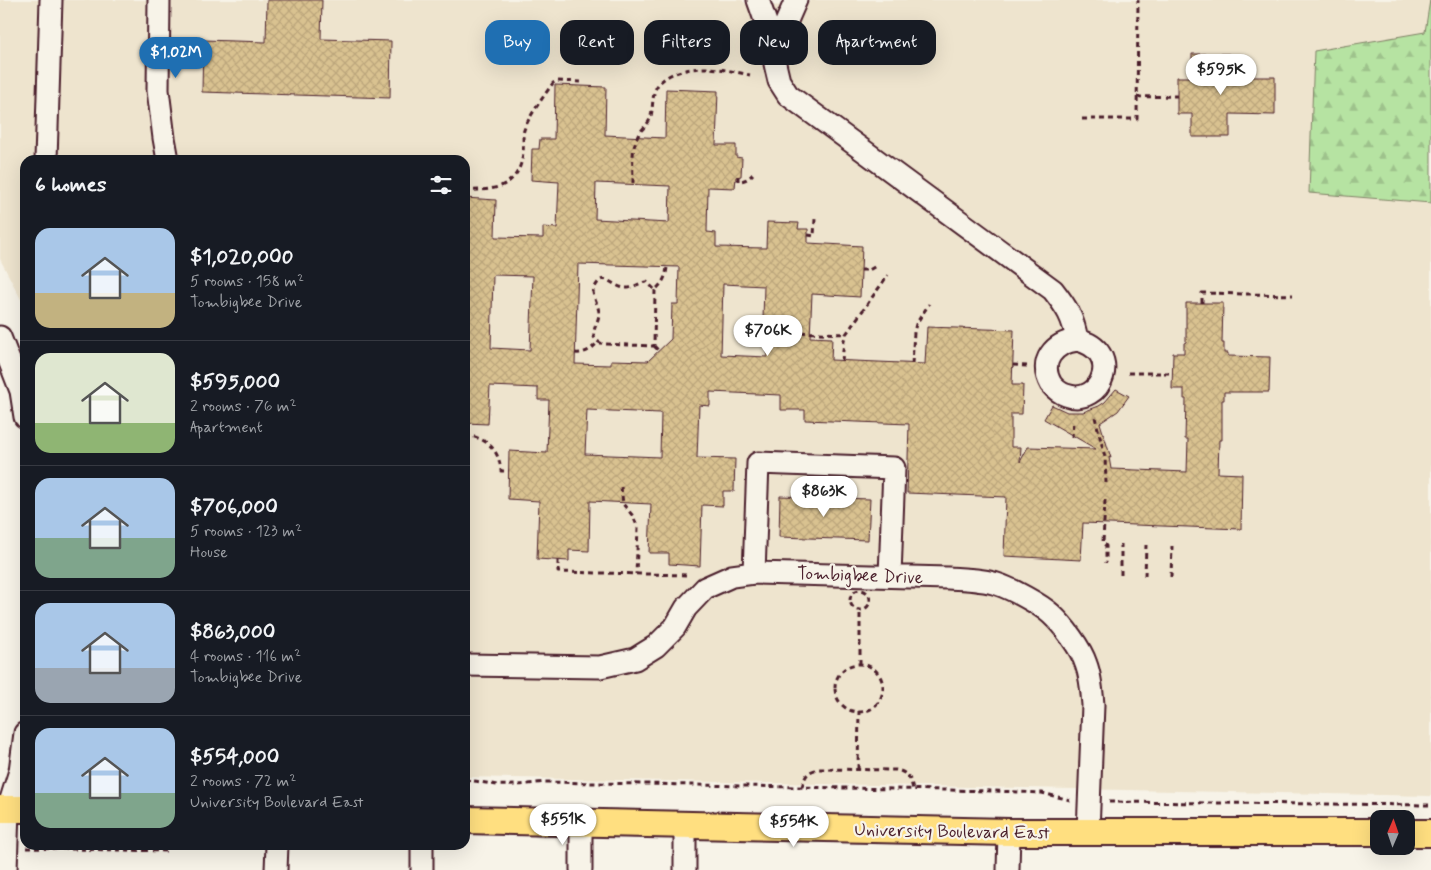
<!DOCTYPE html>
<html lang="en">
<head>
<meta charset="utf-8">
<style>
	:root { --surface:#171b24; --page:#20242c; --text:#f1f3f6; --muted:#9ea1a6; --line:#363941; --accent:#1f6fb2 }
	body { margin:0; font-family:Mynerve,sans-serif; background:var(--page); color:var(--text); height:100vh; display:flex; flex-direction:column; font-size:19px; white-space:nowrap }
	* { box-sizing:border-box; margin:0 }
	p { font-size:16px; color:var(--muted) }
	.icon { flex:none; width:28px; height:28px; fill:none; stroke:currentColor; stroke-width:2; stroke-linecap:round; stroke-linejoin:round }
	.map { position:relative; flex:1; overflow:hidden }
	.details { position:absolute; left:20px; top:155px; width:450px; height:695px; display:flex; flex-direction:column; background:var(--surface); border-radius:15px; box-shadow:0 5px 20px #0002 }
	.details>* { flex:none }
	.guide { position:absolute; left:485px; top:20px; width:475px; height:45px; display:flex; gap:10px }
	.needle { width:32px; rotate:2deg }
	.controls { position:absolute; left:1370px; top:810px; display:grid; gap:10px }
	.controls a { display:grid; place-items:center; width:45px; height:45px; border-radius:10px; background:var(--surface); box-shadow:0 5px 20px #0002; font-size:25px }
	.price { position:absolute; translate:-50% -42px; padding:0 11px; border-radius:18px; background:#fff; color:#222; font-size:16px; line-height:32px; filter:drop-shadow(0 1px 2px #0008) }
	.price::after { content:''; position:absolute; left:50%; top:30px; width:15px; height:11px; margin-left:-8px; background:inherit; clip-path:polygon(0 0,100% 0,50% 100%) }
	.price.on { background:var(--accent); color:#fff }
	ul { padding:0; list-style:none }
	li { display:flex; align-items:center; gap:15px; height:125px; padding:0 15px }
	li+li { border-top:1px solid var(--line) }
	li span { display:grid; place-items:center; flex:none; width:140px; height:100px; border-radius:15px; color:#555 }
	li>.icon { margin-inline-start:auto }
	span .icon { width:60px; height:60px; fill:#fffc; stroke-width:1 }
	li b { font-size:21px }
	h2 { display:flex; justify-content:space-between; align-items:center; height:60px; padding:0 15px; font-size:21px }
	.pill { padding:0 18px; border-radius:15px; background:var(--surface); box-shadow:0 5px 20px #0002; font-size:18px; line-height:45px }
	.pill.on { background:var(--accent); color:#fff }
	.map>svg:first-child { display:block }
	.built { fill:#eee4ce }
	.forest { fill:url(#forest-firs); stroke:#808166 }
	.building { fill:url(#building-cross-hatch); stroke:#4a1f2b; fill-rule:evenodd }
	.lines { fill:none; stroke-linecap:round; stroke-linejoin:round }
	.minor-casing { stroke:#4a1f2b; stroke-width:25 }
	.major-casing { stroke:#4a1f2b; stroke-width:30 }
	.path { stroke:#4a1f2b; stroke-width:3; stroke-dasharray:5 4; stroke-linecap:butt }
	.minor { stroke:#f7f3e8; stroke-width:21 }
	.major { stroke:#ffdf80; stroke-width:26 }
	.labels { text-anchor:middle; stroke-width:4.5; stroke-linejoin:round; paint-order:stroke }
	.street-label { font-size:18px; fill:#4a1f2b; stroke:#f7f3e8 }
</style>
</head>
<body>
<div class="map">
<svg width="1431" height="870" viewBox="0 0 1431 870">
	<defs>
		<pattern id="forest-firs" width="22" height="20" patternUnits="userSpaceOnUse" patternTransform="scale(1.25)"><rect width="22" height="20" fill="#b6e3a2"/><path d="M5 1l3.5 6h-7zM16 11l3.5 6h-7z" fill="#9ec28c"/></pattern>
		<pattern id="building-cross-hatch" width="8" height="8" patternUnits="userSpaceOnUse" patternTransform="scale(1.25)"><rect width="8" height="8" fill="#d9c290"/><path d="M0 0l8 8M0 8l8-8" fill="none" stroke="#bca67c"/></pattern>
	</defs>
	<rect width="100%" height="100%" fill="#f7f3e8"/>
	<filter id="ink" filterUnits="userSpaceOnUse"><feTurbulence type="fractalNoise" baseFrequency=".02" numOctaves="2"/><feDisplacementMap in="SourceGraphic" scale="10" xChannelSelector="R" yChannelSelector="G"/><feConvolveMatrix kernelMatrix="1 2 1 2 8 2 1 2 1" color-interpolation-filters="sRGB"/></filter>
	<g filter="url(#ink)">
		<!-- built -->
		<path class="built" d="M 0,0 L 742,0 L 747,5 L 804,6 L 811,0 L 1431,0 L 1431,796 L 465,777 L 465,160 L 25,160 L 25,307 L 0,259 Z"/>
		<!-- forest -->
		<path class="forest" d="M 1430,0 L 1431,0 L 1431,203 L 1309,193 L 1314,51 L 1425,32 Z"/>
		<!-- building -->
		<path class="building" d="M 267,0 L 322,0 L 321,39 L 391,41 L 390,98 L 202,92 L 203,40 L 266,42 Z
			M 1192,54 L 1229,54 L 1229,77 L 1275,77 L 1275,115 L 1230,114 L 1230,137 L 1192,137 L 1192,114 L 1177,114 L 1177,77 L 1192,77 Z
			M 555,85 L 606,87 L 605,135 L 665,138 L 666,89 L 718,91 L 716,145 L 736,145 L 736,157 L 742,158 L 741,176 L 736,177 L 735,188 L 708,187 L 707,232 L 716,233 L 716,247 L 766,248 L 767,222 L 799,223 L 798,229 L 808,229 L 808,243 L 862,246 L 860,297 L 812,294 L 810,337 L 832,338 L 831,360 L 925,364 L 927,327 L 1014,330 L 1012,385 L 1023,385 L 1022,414 L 1011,414 L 1011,447 L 1021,447 L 1020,462 L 1028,447 L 1096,449 L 1044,419 L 1052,405 L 1067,412 L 1083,412 L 1099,406 L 1105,402 L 1116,389 L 1129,396 L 1118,411 L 1100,423 L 1111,458 L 1109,457 L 1111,469 L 1187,472 L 1188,439 L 1185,439 L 1186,399 L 1184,399 L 1184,389 L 1172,389 L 1173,353 L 1184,353 L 1184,343 L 1186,342 L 1186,303 L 1223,303 L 1222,343 L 1224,343 L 1224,353 L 1228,353 L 1228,356 L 1270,357 L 1269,392 L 1224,392 L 1224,400 L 1222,400 L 1222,440 L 1219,440 L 1218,473 L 1242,474 L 1241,529 L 1083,523 L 1081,560 L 1004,556 L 1006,497 L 907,493 L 909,424 L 805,420 L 805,410 L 781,410 L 781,395 L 710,392 L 710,406 L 699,405 L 697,458 L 735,459 L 734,491 L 723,491 L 723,506 L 702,505 L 700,566 L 669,564 L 669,553 L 649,553 L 651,504 L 590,501 L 589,551 L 569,550 L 569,561 L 537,559 L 539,501 L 508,499 L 509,451 L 547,453 L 549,400 L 538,400 L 538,388 L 490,386 L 488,424 L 465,423 L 465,198 L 496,200 L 495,237 L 543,238 L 543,227 L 557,228 L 559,182 L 531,180 L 532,149 L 539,149 L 540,139 L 554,139 ZM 596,183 L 670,186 L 669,223 L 595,219 ZM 578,264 L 679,267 L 678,304 L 672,304 L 671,339 L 648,361 L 611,360 L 611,365 L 575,364 ZM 493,275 L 533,276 L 530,350 L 491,348 ZM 723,284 L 764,286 L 763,319 L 769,319 L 767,357 L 721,355 ZM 587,410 L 661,413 L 660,457 L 585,454 Z
			M 780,496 L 870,499 L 868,540 L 779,537 Z"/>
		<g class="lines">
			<!-- minor casing -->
			<g class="minor-casing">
				<path id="minor" d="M 159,0 L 158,90 L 164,138 L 168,160
					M 758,0 L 775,48 L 775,64 L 779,81 L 788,95 L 1053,290 C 1067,308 1073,317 1077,340 C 1054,343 1038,361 1051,384 C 1055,389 1060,393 1066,395 C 1102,408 1124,350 1077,340
					M 775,48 L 796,0
					M 46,160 L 51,0
					M 0,337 L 21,391 L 25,417
					M 754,573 L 758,463 L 894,468 L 890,576
					M 465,665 L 600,667 L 635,659 L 656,646 L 675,627 L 686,608 L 705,588 L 732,576 L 754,573 L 948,578 C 964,579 982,579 997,584 C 1012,589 1040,604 1051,614 C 1063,625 1081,648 1086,664 C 1091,677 1092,692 1093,705 L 1088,832
					M 685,825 L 685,870
					M 422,845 L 422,870
					M 6,870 L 8,809 L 20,771 L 25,733
					M 276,870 L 277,845
					M 581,870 L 581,822
					M 1008,870 L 1009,832"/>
			</g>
			<!-- major casing -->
			<g class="major-casing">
				<path id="major" d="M 0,809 L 25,809
					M 465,820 L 1009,832 L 1379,832
					M 1406,833 L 1431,833"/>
			</g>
			<!-- path -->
			<path class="path" d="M 1137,97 L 1177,96
				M 1082,119 L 1137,119 L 1138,0
				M 738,176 L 738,181 C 745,181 748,179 753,174
				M 633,183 C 633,169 631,151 637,138 C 640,129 649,125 651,116 C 653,107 652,99 655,90 C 662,73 688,68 705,68 C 720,68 736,72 750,75
				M 465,190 C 493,191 519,188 523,153 C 524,146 522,137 524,130 C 529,116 544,96 553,83 L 557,81 L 581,82 L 581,86
				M 808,235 L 814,236 L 815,219
				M 861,270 L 869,270 L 876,266
				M 655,290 L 654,346 L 603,344 C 584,337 600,324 599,312 C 598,305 594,299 593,292 C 603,265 612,290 628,288 C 635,287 640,282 647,282 L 655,290 C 663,283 666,277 667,267
				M 1202,303 L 1202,293 L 1293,295
				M 765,331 L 846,334
				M 654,346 L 658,350
				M 575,353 C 585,354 592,349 598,342
				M 842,361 L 844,340 L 846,334 L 888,275
				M 912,364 L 914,332 L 916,324 L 929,304
				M 1013,365 L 1027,366
				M 1128,373 L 1172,373
				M 1095,417 L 1105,457 L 1106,483
				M 465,435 C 487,438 499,449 501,471 L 509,471
				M 1072,438 L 1073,421
				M 621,487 L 623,504 L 633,516 L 638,528 L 636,574
				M 1105,500 L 1103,543 L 1106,546 L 1106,563
				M 558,560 L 558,572 L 688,575
				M 1121,575 L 1121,544
				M 1145,576 L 1146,545
				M 1171,577 L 1172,546
				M850 600a10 10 0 1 1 20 0a10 10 0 1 1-20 0Z
				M 860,664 L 860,610
				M835 688a24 24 0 1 1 48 0a24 24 0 1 1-48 0Z
				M 858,769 L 859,711
				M 465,780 C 476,781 486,783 497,785 C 513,786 529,784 545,782 L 995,791 L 1042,793 L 1070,800
				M 802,787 C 805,776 807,771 819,769 L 896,770 C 908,772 911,779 913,790
				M 1109,802 L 1431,805
				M 26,848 L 167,851"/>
			<!-- minor -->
			<use href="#minor" class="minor"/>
			<!-- major -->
			<use href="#major" class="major"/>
		</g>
	</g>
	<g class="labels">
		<!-- street labels -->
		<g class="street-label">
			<text transform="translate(860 575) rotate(2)" y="6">Tombigbee Drive</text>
			<text transform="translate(952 831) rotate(1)" y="6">University Boulevard East</text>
		</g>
	</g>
</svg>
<div class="controls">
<a><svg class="needle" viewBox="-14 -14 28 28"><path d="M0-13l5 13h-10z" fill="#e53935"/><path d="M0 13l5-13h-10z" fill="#9ea1a6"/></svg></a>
</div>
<b class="price on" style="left:176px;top:79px">$1.02M</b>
<b class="price" style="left:1221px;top:96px">$595K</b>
<b class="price" style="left:768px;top:357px">$706K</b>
<b class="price" style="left:824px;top:518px">$863K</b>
<b class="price" style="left:563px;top:846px">$551K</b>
<b class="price" style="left:794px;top:848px">$554K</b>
<div class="guide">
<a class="pill on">Buy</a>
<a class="pill">Rent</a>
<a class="pill">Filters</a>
<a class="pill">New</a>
<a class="pill">Apartment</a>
</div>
<section class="details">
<h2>6 homes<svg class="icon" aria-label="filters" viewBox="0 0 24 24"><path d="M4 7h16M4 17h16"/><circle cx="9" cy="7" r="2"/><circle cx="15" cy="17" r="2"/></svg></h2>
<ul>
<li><span style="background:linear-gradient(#a9c7e8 65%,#c2b280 0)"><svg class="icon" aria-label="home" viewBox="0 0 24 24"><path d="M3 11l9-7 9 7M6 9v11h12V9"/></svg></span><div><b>$1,020,000</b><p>5 rooms · 158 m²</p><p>Tombigbee Drive</p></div></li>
<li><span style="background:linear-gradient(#dfe7d0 70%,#8fb573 0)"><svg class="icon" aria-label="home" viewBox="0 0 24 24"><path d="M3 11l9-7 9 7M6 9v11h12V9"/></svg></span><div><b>$595,000</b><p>2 rooms · 76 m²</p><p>Apartment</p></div></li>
<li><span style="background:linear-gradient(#a9c7e8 60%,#7fa58c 0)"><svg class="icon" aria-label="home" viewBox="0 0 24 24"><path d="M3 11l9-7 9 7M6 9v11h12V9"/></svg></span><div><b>$706,000</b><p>5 rooms · 123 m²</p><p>House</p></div></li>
<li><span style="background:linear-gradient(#a9c7e8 65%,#9aa5b1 0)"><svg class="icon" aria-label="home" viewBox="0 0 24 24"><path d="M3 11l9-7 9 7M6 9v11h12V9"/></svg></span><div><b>$863,000</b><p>4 rooms · 116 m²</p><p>Tombigbee Drive</p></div></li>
<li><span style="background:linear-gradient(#a9c7e8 65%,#7fa58c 0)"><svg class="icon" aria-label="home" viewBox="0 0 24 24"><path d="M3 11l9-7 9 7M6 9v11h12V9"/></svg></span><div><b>$554,000</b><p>2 rooms · 72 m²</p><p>University Boulevard East</p></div></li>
</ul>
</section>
</div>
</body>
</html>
